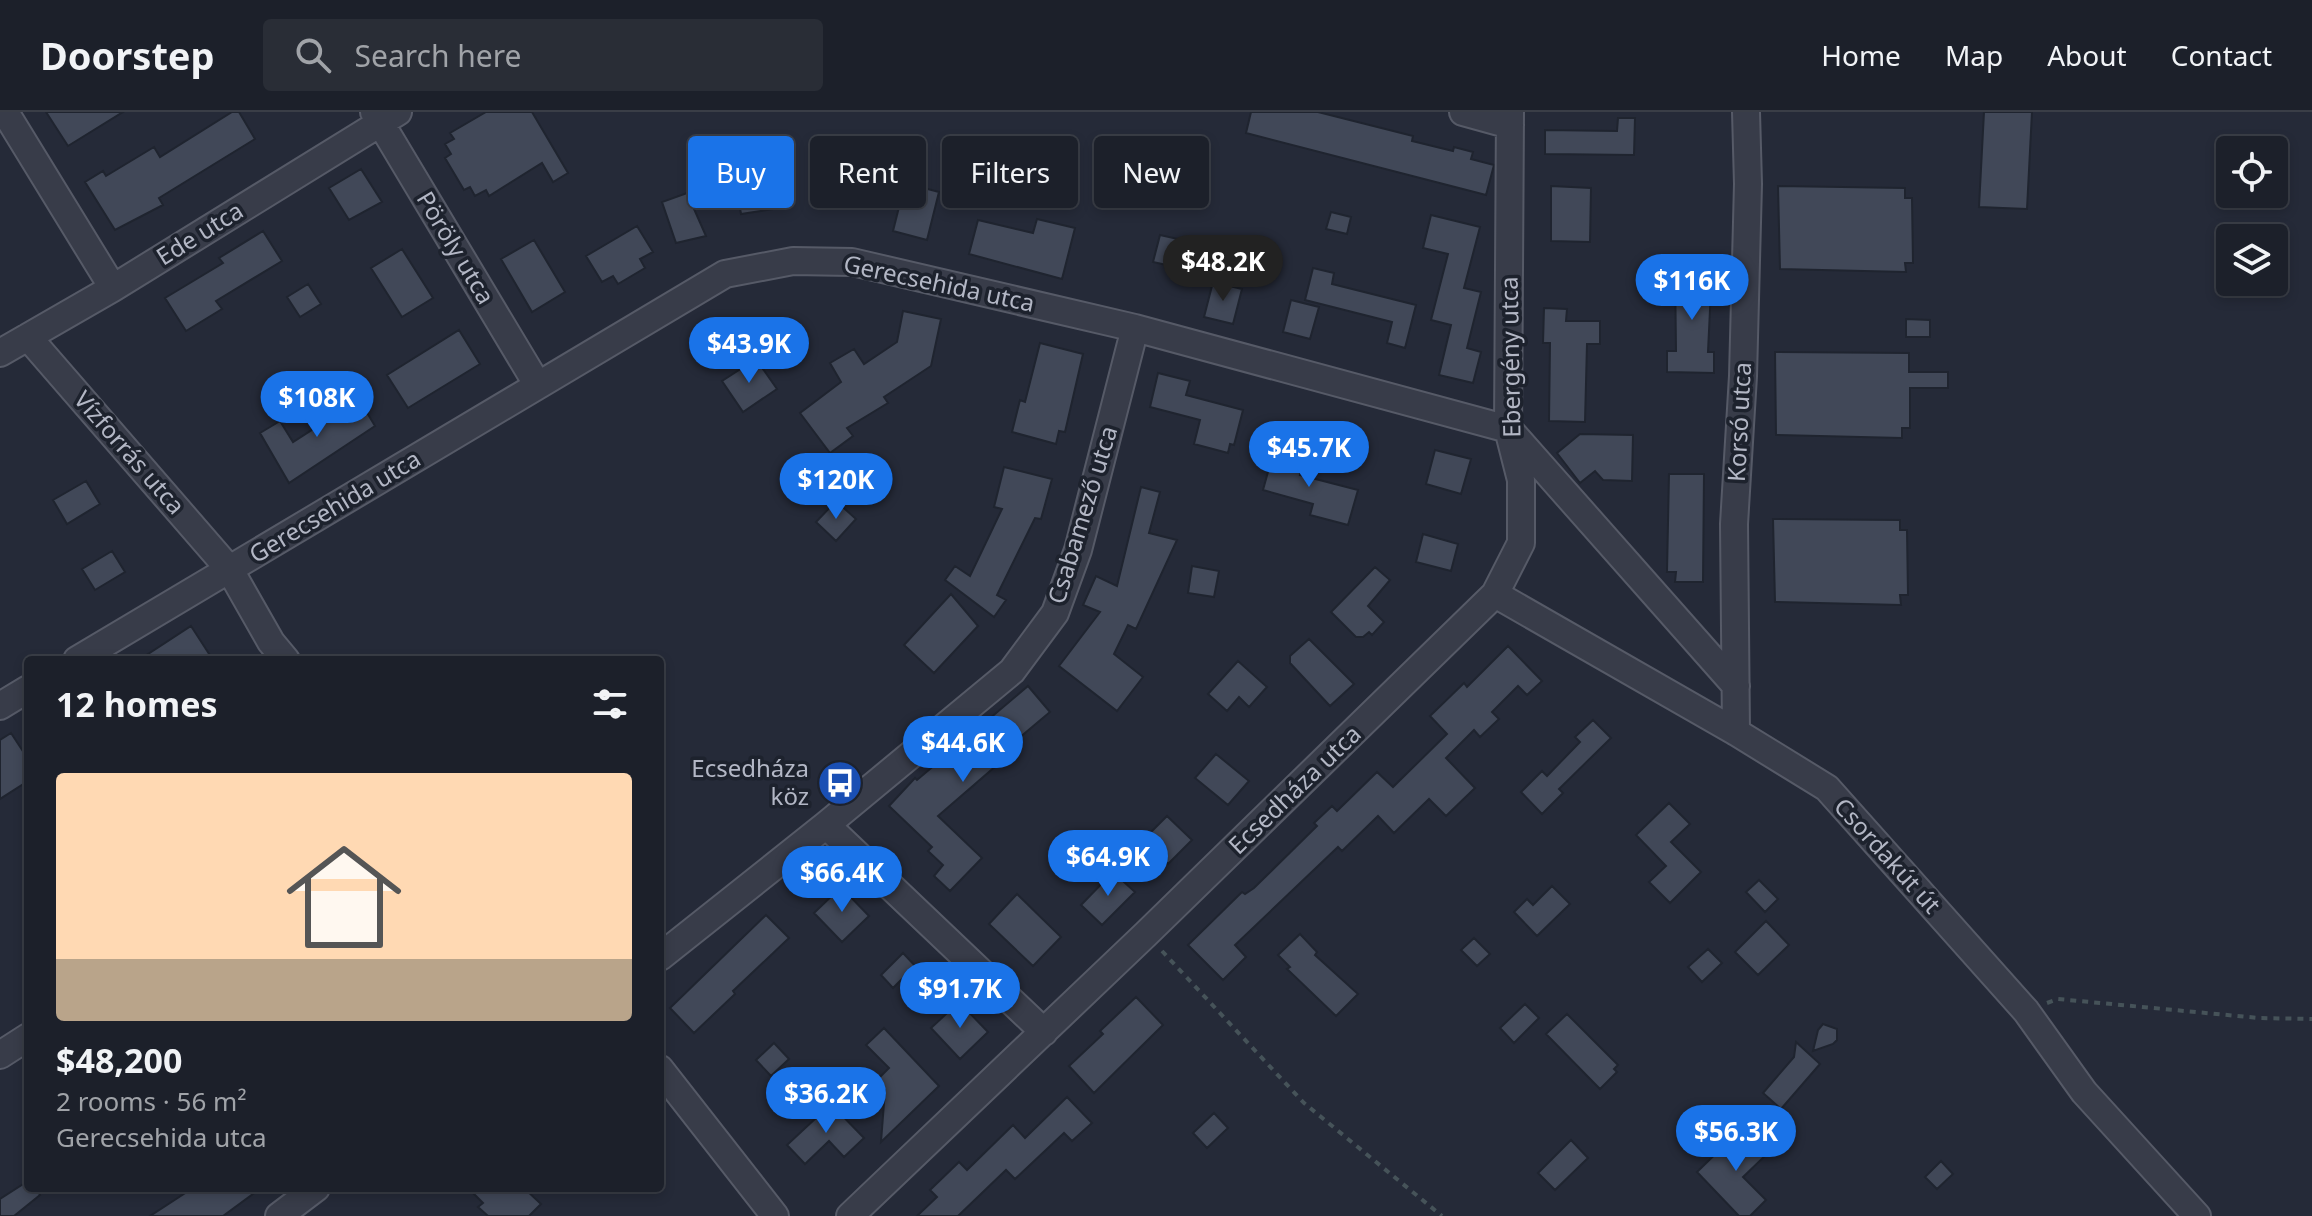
<!DOCTYPE html>
<html lang="en">
<head>
<meta charset="utf-8">
<style>
	:root { --surface:#1c202a; --page:#292d36; --text:#f1f3f6; --muted:#a0a3a8; --line:#3a3e47; --accent:#1a73e8 }
	body { margin:0; font-family:"Noto Sans",sans-serif; background:var(--page); color:var(--text); height:100vh; display:flex; flex-direction:column; font-size:30px; white-space:nowrap }
	* { box-sizing:border-box; margin:0 }
	p { font-size:26px; color:var(--muted) }
	.icon { flex:none; width:44px; height:44px; fill:none; stroke:currentColor; stroke-width:2; stroke-linecap:round; stroke-linejoin:round }
	.map { position:relative; flex:1; overflow:hidden }
	.panel { position:absolute; left:24px; top:544px; width:640px; height:536px; display:flex; flex-direction:column; background:var(--surface); border-radius:8px; box-shadow:0 4px 12px #0003,0 0 0 2px var(--line) }
	.panel>* { flex:none }
	.guide { position:absolute; left:688px; top:24px; width:760px; height:72px; display:flex; gap:16px }
	.fabs { position:absolute; left:2216px; top:24px; display:grid; gap:16px }
	.fabs a { display:grid; place-items:center; width:72px; height:72px; border-radius:8px; background:var(--surface); box-shadow:0 4px 12px #0003,0 0 0 2px var(--line); font-size:40px }
	.price { position:absolute; translate:-50% -68px; padding:0 18px; border-radius:28px; background:var(--accent); color:#fff; font-size:26px; line-height:52px; filter:drop-shadow(0 2px 4px #0008) }
	.price::after { content:''; position:absolute; left:50%; top:48px; width:24px; height:18px; margin-left:-12px; background:inherit; clip-path:polygon(0 0,100% 0,50% 100%) }
	.price.current { background:#222; color:#fff }
	ul { padding:0; list-style:none }
	li { display:grid; align-content:center; gap:16px; height:424px; padding:0 32px }
	li+li { border-top:2px solid var(--line) }
	li span { display:grid; place-items:center; height:248px; border-radius:8px; color:#555 }
	li>.icon { margin-inline-start:auto }
	span .icon { width:144px; height:144px; fill:#fffc; stroke-width:1 }
	li b { font-size:34px }
	h2 { display:flex; justify-content:space-between; align-items:center; height:96px; padding:0 32px; font-size:34px }
	.chip { padding:0 28px; border-radius:8px; background:var(--surface); box-shadow:0 4px 12px #0003,0 0 0 2px var(--line); font-size:28px; line-height:72px }
	.chip.current { background:var(--accent); color:#fff }
	header { display:flex; align-items:center; gap:48px; box-sizing:border-box; height:112px; padding:0 40px; background:var(--surface); border-bottom:2px solid var(--line) }
	header strong { font-size:38px }
	nav { display:flex; gap:44px; margin-inline-start:auto; font-size:28px }
	.search { width:560px; height:72px; background:var(--page); display:flex; align-items:center; gap:20px; box-sizing:border-box; padding:0 28px; border-radius:8px; color:var(--muted); font-size:30px }
	.map>svg:first-child { display:block }
	.building { fill:#414858; stroke:#1f242f; stroke-width:2 }
	.lines { fill:none; stroke-linecap:round; stroke-linejoin:round }
	.minor-casing { stroke:#565a67; stroke-width:30 }
	.path { stroke:#465359; stroke-width:4; stroke-dasharray:6 6; stroke-linecap:butt }
	.minor { stroke:#383c49; stroke-width:26 }
	.labels { text-anchor:middle; stroke-width:7; stroke-linejoin:round; paint-order:stroke }
	.street-label { font-size:24px; fill:#b3b7c5; stroke:#1d222d }
	.poi-label { font-size:24px; fill:#b3b7c5; stroke:#1d222d; text-anchor:end }
</style>
</head>
<body>
<header>
<strong>Doorstep</strong>
<div class="search"><svg class="icon" aria-label="search" viewBox="0 0 24 24"><circle cx="10" cy="10" r="6"/><path d="M15 15l6 6"/></svg>Search here</div>
<nav><a>Home</a><a>Map</a><a>About</a><a>Contact</a></nav>
</header>
<div class="map">
<svg width="2312" height="1104" viewBox="0 0 2312 1104">
	<rect width="100%" height="100%" fill="#252a38"/>
	<!-- building -->
	<path class="building" d="M 46,0 L 123,0 L 68,34 Z
		M 232,0 L 239,0 L 255,27 L 159,86 L 163,93 L 115,118 L 85,70 L 103,59 L 106,64 L 154,35 L 160,45 Z
		M 486,0 L 532,0 L 568,61 L 553,70 L 542,51 L 489,84 L 486,78 L 475,84 L 470,75 L 464,78 L 445,46 L 451,42 L 445,32 L 454,27 L 450,21 Z
		M 1251,0 L 1318,0 L 1413,24 L 1412,29 L 1453,39 L 1454,35 L 1473,40 L 1471,47 L 1494,53 L 1486,83 L 1246,21 Z
		M 1984,0 L 2032,0 L 2027,97 L 1979,95 Z
		M 1618,6 L 1635,6 L 1634,43 L 1545,42 L 1545,18 L 1617,19 Z
		M 1166,47 L 1188,53 L 1182,75 L 1160,70 Z
		M 773,50 L 780,96 L 741,102 L 734,62 L 742,61 L 740,55 Z
		M 361,57 L 382,90 L 349,108 L 329,76 Z
		M 905,71 L 939,80 L 927,128 L 893,119 Z
		M 1551,74 L 1591,76 L 1590,130 L 1551,129 Z
		M 1778,74 L 1905,76 L 1905,86 L 1912,86 L 1913,151 L 1905,151 L 1906,160 L 1780,157 Z
		M 687,81 L 706,124 L 676,131 L 662,90 Z
		M 1331,100 L 1351,105 L 1347,122 L 1326,117 Z
		M 1431,103 L 1480,115 L 1464,176 L 1481,180 L 1467,236 L 1481,240 L 1473,271 L 1439,263 L 1451,213 L 1431,208 L 1448,142 L 1423,136 Z
		M 1037,107 L 1075,116 L 1062,167 L 969,142 L 978,108 L 1033,121 Z
		M 637,114 L 653,140 L 640,147 L 645,156 L 618,172 L 613,164 L 602,170 L 586,144 Z
		M 263,119 L 282,149 L 216,189 L 222,197 L 186,219 L 165,186 L 223,151 L 219,146 Z
		M 1160,123 L 1178,127 L 1171,154 L 1153,150 Z
		M 534,128 L 565,180 L 532,200 L 501,147 Z
		M 402,137 L 433,186 L 402,205 L 371,156 Z
		M 1675,155 L 1712,156 L 1708,240 L 1714,240 L 1714,261 L 1667,260 L 1667,239 L 1676,239 Z
		M 1313,156 L 1334,161 L 1332,172 L 1416,193 L 1405,236 L 1387,231 L 1392,210 L 1305,188 Z
		M 1213,170 L 1242,177 L 1233,212 L 1204,205 Z
		M 308,172 L 321,192 L 300,205 L 287,185 Z
		M 1291,188 L 1319,195 L 1310,227 L 1283,220 Z
		M 1544,196 L 1567,197 L 1566,209 L 1600,209 L 1600,232 L 1587,232 L 1585,310 L 1549,309 L 1550,231 L 1543,231 Z
		M 903,199 L 941,207 L 931,254 L 884,285 L 888,291 L 847,316 L 853,324 L 830,341 L 800,301 L 841,270 L 830,251 L 854,237 L 864,252 L 897,230 Z
		M 1906,207 L 1930,208 L 1930,225 L 1906,225 Z
		M 459,218 L 480,252 L 408,296 L 387,263 Z
		M 1040,231 L 1083,242 L 1065,320 L 1059,319 L 1056,332 L 1012,320 L 1020,288 L 1025,290 Z
		M 1775,240 L 1909,241 L 1909,260 L 1948,260 L 1948,276 L 1910,276 L 1910,316 L 1902,316 L 1902,326 L 1776,323 Z
		M 756,247 L 777,277 L 743,300 L 722,269 Z
		M 1158,261 L 1190,269 L 1186,283 L 1243,298 L 1234,333 L 1230,332 L 1228,341 L 1194,332 L 1200,308 L 1150,295 Z
		M 357,284 L 375,314 L 289,371 L 260,321 L 280,309 L 293,330 L 324,310 L 322,305 Z
		M 1580,322 L 1633,323 L 1632,369 L 1603,368 L 1595,359 L 1580,371 L 1557,341 Z
		M 1274,338 L 1304,346 L 1300,363 L 1358,378 L 1348,413 L 1310,403 L 1313,392 L 1263,378 Z
		M 1435,338 L 1471,347 L 1461,382 L 1426,372 Z
		M 1004,355 L 1052,367 L 1041,407 L 1035,406 L 997,483 L 1006,488 L 994,505 L 945,468 L 955,454 L 970,464 L 1002,397 L 994,395 Z
		M 1669,362 L 1704,362 L 1703,470 L 1675,470 L 1676,460 L 1667,460 Z
		M 86,369 L 100,392 L 67,412 L 53,388 Z
		M 1141,375 L 1160,380 L 1149,421 L 1177,428 L 1136,517 L 1128,513 L 1114,542 L 1143,565 L 1117,599 L 1059,554 L 1100,500 L 1083,493 L 1096,464 L 1117,474 Z
		M 836,389 L 856,407 L 836,429 L 816,410 Z
		M 1773,407 L 1900,408 L 1900,418 L 1907,418 L 1908,483 L 1900,483 L 1901,493 L 1775,490 Z
		M 1423,422 L 1458,432 L 1451,459 L 1416,450 Z
		M 112,439 L 125,460 L 95,478 L 82,457 Z
		M 1192,454 L 1219,459 L 1214,485 L 1188,481 Z
		M 1375,455 L 1390,468 L 1368,494 L 1384,510 L 1372,523 L 1369,520 L 1363,525 L 1356,525 L 1331,500 Z
		M 951,482 L 978,514 L 934,561 L 904,533 Z
		M 191,514 L 213,548 L 139,548 Z
		M 1309,527 L 1354,572 L 1330,594 L 1290,551 L 1290,544 Z
		M 1508,534 L 1542,569 L 1527,583 L 1518,574 L 1492,600 L 1499,607 L 1480,625 L 1474,618 L 1446,646 L 1475,676 L 1446,704 L 1429,687 L 1394,721 L 1378,704 L 1342,739 L 1338,735 L 1235,833 L 1246,845 L 1223,868 L 1188,833 L 1242,780 L 1245,782 L 1254,776 L 1317,714 L 1314,711 L 1332,694 L 1337,699 L 1377,660 L 1393,675 L 1447,622 L 1430,604 L 1464,571 L 1467,575 Z
		M 1238,549 L 1267,575 L 1249,595 L 1239,585 L 1227,599 L 1208,582 Z
		M 1028,574 L 1050,600 L 993,648 L 997,653 L 938,704 L 982,746 L 950,779 L 934,764 L 943,753 L 928,739 L 932,735 L 889,694 L 915,666 L 917,668 Z
		M 1593,608 L 1611,626 L 1559,677 L 1563,681 L 1542,702 L 1521,680 L 1542,659 L 1547,664 L 1580,630 L 1575,625 Z
		M 11,621 L 28,647 L 28,669 L 0,687 L 0,628 Z
		M 1216,642 L 1249,669 L 1228,693 L 1195,666 Z
		M 1669,691 L 1690,712 L 1671,730 L 1701,760 L 1670,791 L 1649,770 L 1666,754 L 1636,723 Z
		M 1167,704 L 1192,728 L 1168,752 L 1143,728 Z
		M 1113,760 L 1135,780 L 1102,813 L 1081,793 Z
		M 1759,768 L 1778,787 L 1765,800 L 1746,780 Z
		M 1552,774 L 1570,792 L 1537,824 L 1514,800 L 1527,787 L 1533,793 Z
		M 841,775 L 869,804 L 842,830 L 814,801 Z
		M 1017,782 L 1061,825 L 1033,854 L 989,812 Z
		M 766,803 L 789,826 L 733,879 L 735,882 L 694,921 L 670,896 Z
		M 1766,809 L 1789,833 L 1758,863 L 1735,840 Z
		M 1300,822 L 1317,840 L 1315,843 L 1358,882 L 1336,904 L 1287,857 L 1290,855 L 1278,843 Z
		M 1474,826 L 1490,842 L 1477,854 L 1461,838 Z
		M 1708,837 L 1722,851 L 1702,870 L 1688,855 Z
		M 903,841 L 919,858 L 907,870 L 903,866 L 893,876 L 881,863 Z
		M 1136,885 L 1163,913 L 1094,981 L 1069,954 L 1103,922 L 1100,919 Z
		M 959,890 L 988,920 L 960,947 L 931,916 Z
		M 1525,892 L 1539,906 L 1514,931 L 1500,916 Z
		M 1567,902 L 1618,953 L 1614,957 L 1617,960 L 1600,977 L 1546,922 Z
		M 1823,912 L 1837,917 L 1837,928 L 1833,932 L 1813,939 L 1818,918 Z
		M 884,916 L 939,974 L 881,1030 L 885,978 L 876,969 L 889,956 L 866,933 Z
		M 1796,930 L 1820,952 L 1781,997 L 1763,981 L 1794,945 Z
		M 774,931 L 789,947 L 771,964 L 756,948 Z
		M 1067,985 L 1092,1011 L 1072,1029 L 1064,1021 L 1015,1067 L 1006,1058 L 958,1104 L 917,1104 L 937,1085 L 930,1078 L 959,1050 L 967,1058 L 1013,1013 L 1025,1026 Z
		M 831,992 L 864,1026 L 844,1045 L 829,1029 L 805,1052 L 787,1033 Z
		M 1214,1001 L 1228,1016 L 1207,1036 L 1193,1021 Z
		M 1743,1015 L 1768,1041 L 1743,1065 L 1766,1088 L 1750,1104 L 1739,1104 L 1697,1060 Z
		M 1571,1028 L 1588,1046 L 1555,1078 L 1538,1061 Z
		M 1941,1049 L 1953,1062 L 1937,1077 L 1925,1065 Z
		M 28,1069 L 28,1076 L 36,1076 L 40,1083 L 14,1104 L 0,1104 L 0,1087 Z
		M 193,1076 L 261,1076 L 223,1104 L 150,1104 Z
		M 468,1076 L 524,1076 L 541,1092 L 529,1104 L 488,1104 L 478,1095 L 483,1091 Z"/>
	<g class="lines">
		<!-- minor casing -->
		<g class="minor-casing">
			<path id="minor" d="M 5,0 L 113,176
				M 374,0 L 537,272
				M 1463,0 L 1510,13
				M 28,225 L 230,458 L 271,530 L 286,548
				M 0,241 L 113,176 L 398,0
				M 1513,322 L 1736,574
				M 1495,482 L 1736,620 L 1827,676 L 2026,899 L 2084,980 L 2197,1104
				M 77,548 L 725,162 L 793,149 L 852,150 L 1135,216 L 1508,317
				M 0,594 L 28,577
				M 1736,620 L 1734,412 L 1743,264 L 1748,72 L 1746,0
				M 826,713 L 1044,920
				M 660,845 L 826,713 L 1012,559 L 1055,501 L 1078,438 L 1135,216
				M 0,943 L 28,925
				M 660,957 L 775,1104
				M 279,1104 L 316,1076
				M 850,1104 L 1146,822 L 1495,482 L 1521,431 L 1521,368 L 1508,317 L 1510,0"/>
		</g>
		<!-- path -->
		<path class="path" d="M 1162,839 L 1304,991 L 1442,1104
			M 2047,891 L 2058,887 L 2259,906 L 2312,907"/>
		<!-- minor -->
		<use href="#minor" class="minor"/>
	</g>
	<!-- icons -->
	<defs>
		<g id="bus-disc" transform="scale(2.3)"><circle r="9.5" fill="#1a4fb4" stroke="#1d222d"/><path d="M-5-6H5V4H4V6H2V4H-2V6H-4V4H-5ZM-3.5-4V0h7V-4ZM-3.5 1.2v1.5H-2V1.2ZM2 1.2v1.5H3.5V1.2Z" fill="#fff"/></g>
	</defs>
	<g fill-rule="evenodd">
		<use href="#bus-disc" x="840" y="671"/>
	</g>
	<g class="labels">
		<!-- street labels -->
		<g class="street-label">
			<text transform="translate(200 122) rotate(-32)" y="8">Ede utca</text>
			<text transform="translate(455 136) rotate(59)" y="8">Pöröly utca</text>
			<text transform="translate(939 172) rotate(12)" y="8">Gerecsehida utca</text>
			<text transform="translate(1511 245) rotate(-91)" y="8">Ebergény utca</text>
			<text transform="translate(1740 310) rotate(-87)" y="8">Korsó utca</text>
			<text transform="translate(129 341) rotate(49)" y="8">Vízforrás utca</text>
			<text transform="translate(335 395) rotate(-31)" y="8">Gerecsehida utca</text>
			<text transform="translate(1083 403) rotate(-73)" y="8">Csabamező utca</text>
			<text transform="translate(1295 678) rotate(-44)" y="8">Ecsedháza utca</text>
			<text transform="translate(1887 744) rotate(48)" y="8">Csordakút út</text>
		</g>
		<!-- poi labels -->
		<g class="poi-label">
			<text x="809" y="665">Ecsedháza<tspan x="809" dy="28">köz</tspan></text>
		</g>
	</g>
</svg>
<div class="fabs">
<a><svg class="icon" aria-label="locate" viewBox="0 0 24 24"><circle cx="12" cy="12" r="6"/><path d="M12 2v4M12 18v4M2 12h4M18 12h4"/></svg></a>
<a><svg class="icon" aria-label="layers" viewBox="0 0 24 24"><path d="M12 4l9 5-9 5-9-5zM3 14l9 5 9-5"/></svg></a>
</div>
<b class="price current" style="left:1223px;top:191px">$48.2K</b>
<b class="price" style="left:1692px;top:210px">$116K</b>
<b class="price" style="left:749px;top:273px">$43.9K</b>
<b class="price" style="left:317px;top:327px">$108K</b>
<b class="price" style="left:1309px;top:377px">$45.7K</b>
<b class="price" style="left:836px;top:409px">$120K</b>
<b class="price" style="left:963px;top:672px">$44.6K</b>
<b class="price" style="left:1108px;top:786px">$64.9K</b>
<b class="price" style="left:842px;top:802px">$66.4K</b>
<b class="price" style="left:960px;top:918px">$91.7K</b>
<b class="price" style="left:826px;top:1023px">$36.2K</b>
<b class="price" style="left:1736px;top:1061px">$56.3K</b>
<div class="guide">
<a class="chip current">Buy</a>
<a class="chip">Rent</a>
<a class="chip">Filters</a>
<a class="chip">New</a>
</div>
<section class="panel">
<h2>12 homes<svg class="icon" aria-label="filters" viewBox="0 0 24 24"><path d="M4 7h16M4 17h16"/><circle cx="9" cy="7" r="2"/><circle cx="15" cy="17" r="2"/></svg></h2>
<ul>
<li><span style="background:linear-gradient(#ffd9b3 75%,#b9a48a 0)"><svg class="icon" aria-label="home" viewBox="0 0 24 24"><path d="M3 11l9-7 9 7M6 9v11h12V9"/></svg></span><div><b>$48,200</b><p>2 rooms · 56 m²</p><p>Gerecsehida utca</p></div></li>
</ul>
</section>
</div>
</body>
</html>
